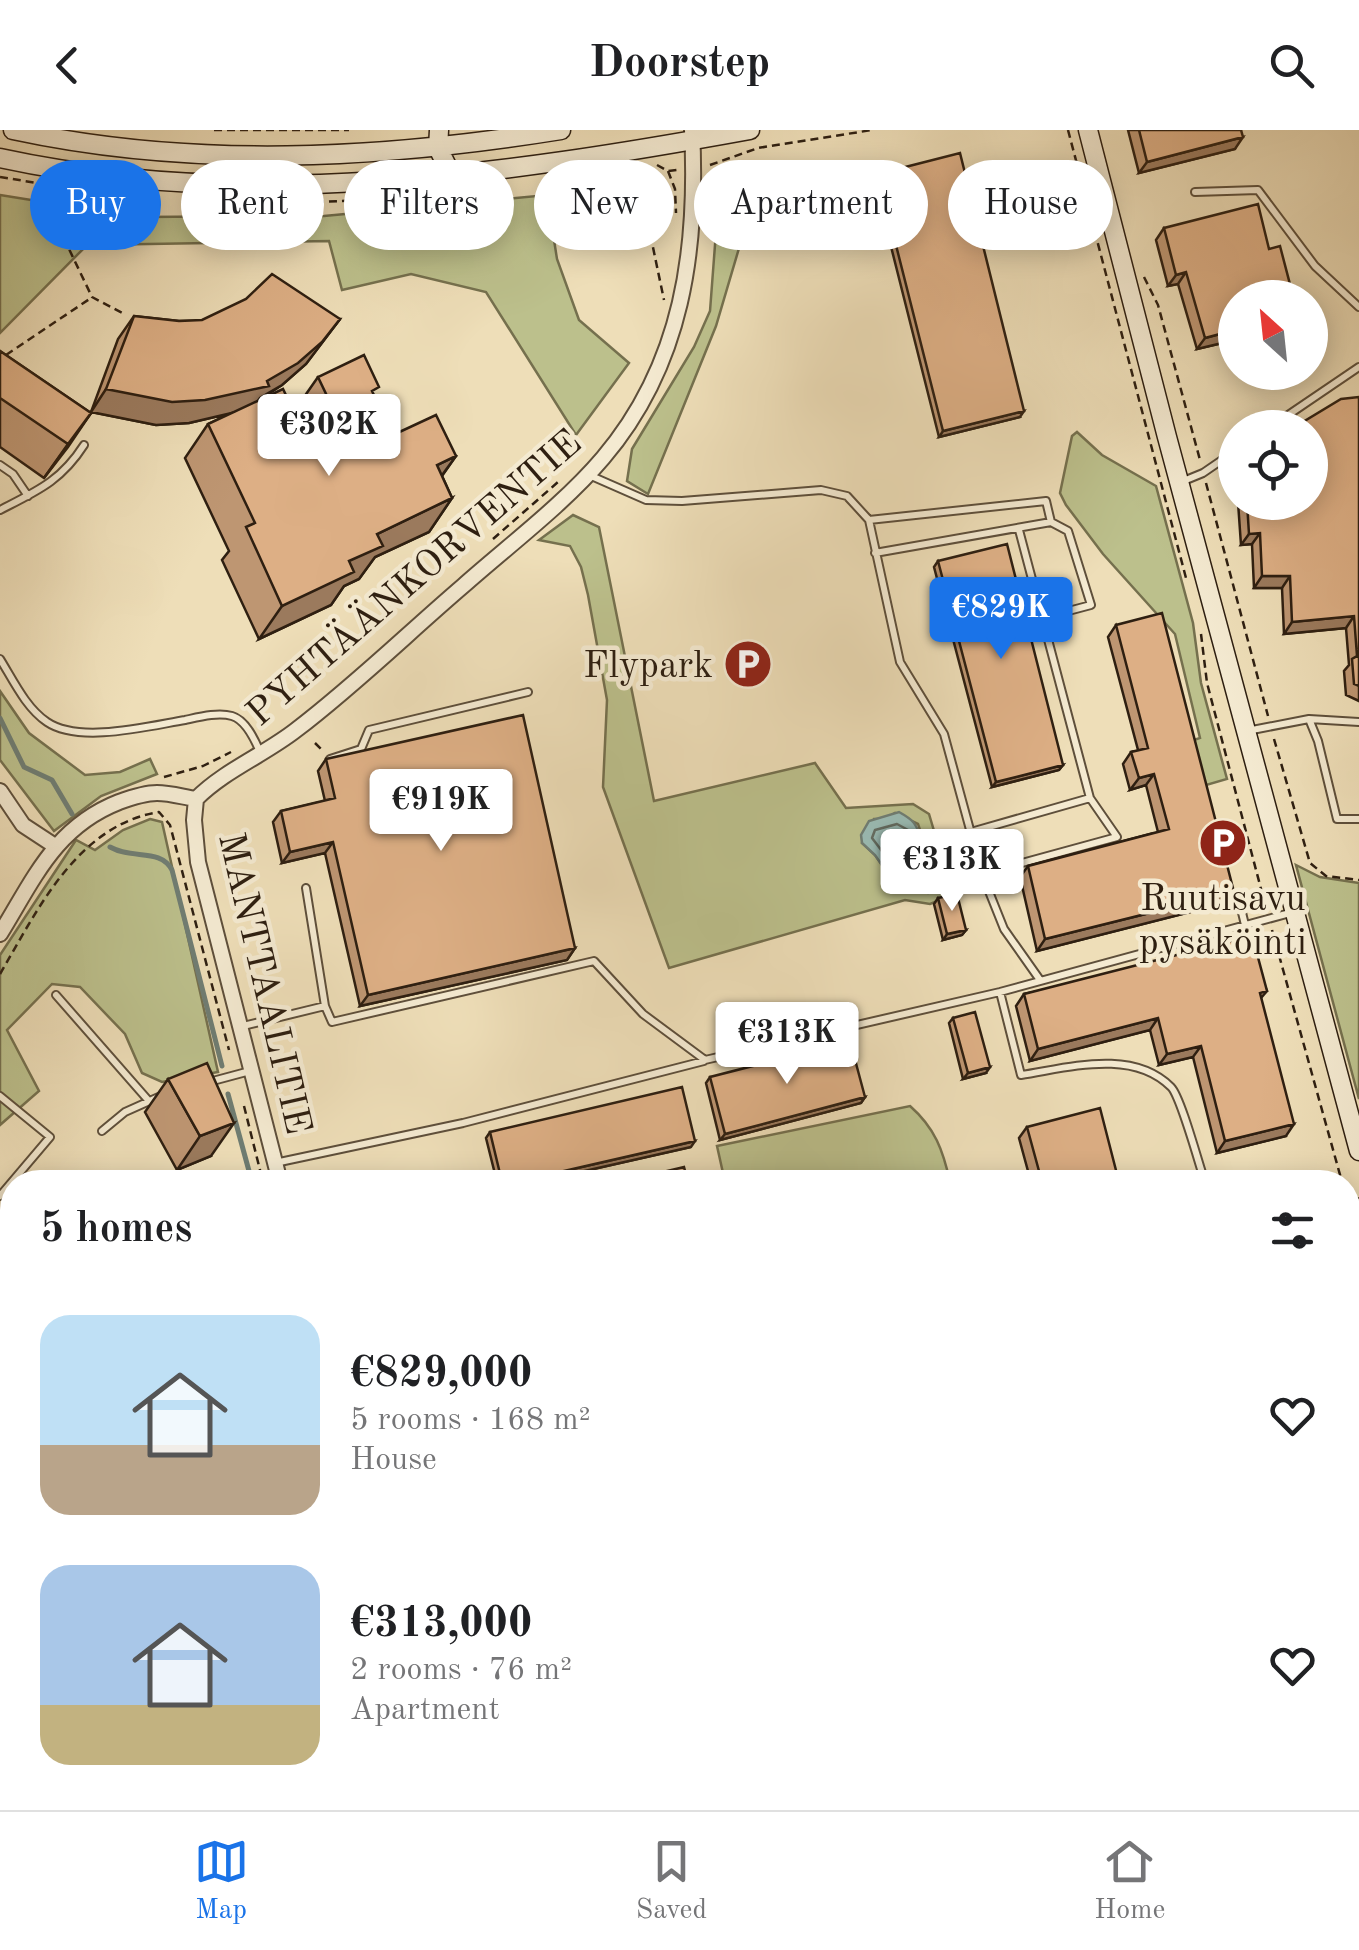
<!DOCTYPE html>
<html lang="en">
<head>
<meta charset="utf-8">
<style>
	:root { --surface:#fff; --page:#f2f2f2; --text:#202124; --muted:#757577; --line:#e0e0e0; --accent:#1a73e8 }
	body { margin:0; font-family:"Old Standard TT",serif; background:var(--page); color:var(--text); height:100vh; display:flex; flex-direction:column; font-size:38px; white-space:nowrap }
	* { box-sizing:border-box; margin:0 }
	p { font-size:32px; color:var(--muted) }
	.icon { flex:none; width:55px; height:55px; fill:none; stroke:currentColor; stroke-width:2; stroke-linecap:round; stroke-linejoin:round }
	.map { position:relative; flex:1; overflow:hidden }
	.side { position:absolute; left:0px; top:1040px; width:1360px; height:640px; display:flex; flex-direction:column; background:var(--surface); border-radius:40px 40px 0 0; box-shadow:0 5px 25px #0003 }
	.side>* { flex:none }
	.top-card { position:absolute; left:30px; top:30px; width:1300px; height:90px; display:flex; gap:20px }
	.needle { width:65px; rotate:333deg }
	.controls { position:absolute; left:1218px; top:150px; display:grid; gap:20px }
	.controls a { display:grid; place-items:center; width:110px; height:110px; border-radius:50%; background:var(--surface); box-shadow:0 5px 25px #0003; font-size:50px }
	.price { position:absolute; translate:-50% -85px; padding:0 22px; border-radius:10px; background:#fff; color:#222; font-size:32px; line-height:65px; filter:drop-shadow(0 2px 5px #0008) }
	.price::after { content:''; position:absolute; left:50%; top:60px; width:30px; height:22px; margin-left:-15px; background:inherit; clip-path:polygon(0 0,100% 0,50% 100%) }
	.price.selected { background:var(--accent); color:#fff }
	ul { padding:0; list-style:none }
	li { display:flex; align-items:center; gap:30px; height:250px; padding:0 40px }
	li span { display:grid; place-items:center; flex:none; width:280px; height:200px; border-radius:30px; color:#555 }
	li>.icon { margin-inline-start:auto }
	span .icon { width:120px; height:120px; fill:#fffc; stroke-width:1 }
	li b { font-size:42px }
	h2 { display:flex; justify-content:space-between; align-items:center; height:120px; padding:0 40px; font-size:42px }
	.pill { padding:0 35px; border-radius:45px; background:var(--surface); box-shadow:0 5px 25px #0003; font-size:35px; line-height:90px }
	.pill.selected { background:var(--accent); color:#fff }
	header { display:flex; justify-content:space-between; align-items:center; height:130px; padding:0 40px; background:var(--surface); font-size:45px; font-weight:800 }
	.dock { display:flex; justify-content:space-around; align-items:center; height:140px; border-top:2px solid var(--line); background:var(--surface); font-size:28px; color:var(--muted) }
	.dock a { display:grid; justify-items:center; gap:5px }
	.dock .selected { color:var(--accent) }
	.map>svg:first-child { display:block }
	.green { fill:#bcc08c; stroke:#75704e; stroke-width:2.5; fill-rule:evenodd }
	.water { fill:#9abbb4; stroke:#6f7d73; stroke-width:2.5 }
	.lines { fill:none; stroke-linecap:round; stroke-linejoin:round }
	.shore { stroke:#646d62; stroke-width:2.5 }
	.stream { stroke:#6f7d73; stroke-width:5 }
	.service-casing { stroke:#5e4f3b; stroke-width:10 }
	.minor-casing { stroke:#5e4f3b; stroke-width:18 }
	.secondary-casing { stroke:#2e1f11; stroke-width:21 }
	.primary-casing { stroke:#2e1f11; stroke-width:24 }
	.path { stroke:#2e1f11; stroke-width:2.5; stroke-dasharray:8 5; stroke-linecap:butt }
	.service { stroke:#f4ead1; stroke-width:6 }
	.minor { stroke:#f4ead1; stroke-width:14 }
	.secondary { stroke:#f4ead1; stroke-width:18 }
	.primary { stroke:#e7bf7c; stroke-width:20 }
	.wall { fill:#be9672; stroke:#2e1f11; stroke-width:2.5 }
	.shaded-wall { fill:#9b7a5d; stroke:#2e1f11; stroke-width:2.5 }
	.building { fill:#ddaf85; stroke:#2e1f11; stroke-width:2.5 }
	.labels { text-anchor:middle; stroke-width:9; stroke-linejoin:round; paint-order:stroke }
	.street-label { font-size:38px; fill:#2e1f11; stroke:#f4ead1 }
	.poi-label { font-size:38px; fill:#2e1f11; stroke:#f4ead1; text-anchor:end }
</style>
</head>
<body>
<header><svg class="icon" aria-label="back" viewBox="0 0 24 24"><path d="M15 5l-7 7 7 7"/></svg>Doorstep<svg class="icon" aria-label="search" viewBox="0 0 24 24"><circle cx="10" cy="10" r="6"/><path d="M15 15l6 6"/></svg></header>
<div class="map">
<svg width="1359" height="1680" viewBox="0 0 1359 1680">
	<rect width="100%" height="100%" fill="#eedeb8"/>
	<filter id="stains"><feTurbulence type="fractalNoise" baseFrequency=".002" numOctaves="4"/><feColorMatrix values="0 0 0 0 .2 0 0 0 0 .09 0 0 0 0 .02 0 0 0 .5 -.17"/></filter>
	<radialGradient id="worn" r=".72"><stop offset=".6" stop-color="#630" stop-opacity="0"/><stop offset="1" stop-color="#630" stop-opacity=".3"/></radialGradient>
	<!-- green -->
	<path class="green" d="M 763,37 L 716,196 L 648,364 L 627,351 L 632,319 L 694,217 L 710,181 L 720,49 Z
		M 0,65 L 137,87 L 324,86 L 547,65 L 557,129 L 579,190 L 629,233 L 576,305 L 486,162 L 411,144 L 342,160 L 329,111 L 87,115 L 0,203 Z
		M 1077,302 L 1102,325 L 1156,356 L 1193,493 L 1201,553 L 1227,649 L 1196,658 L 1185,613 L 1200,608 L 1175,504 L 1103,424 L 1066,375 L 1060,363 L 1072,306 Z
		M 573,385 L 599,397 L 654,671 L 815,633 L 846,678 L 913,674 L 929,684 L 953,765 L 930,774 L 905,770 L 669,838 L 603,657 L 607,570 L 588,465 L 581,437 L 570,416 L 539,410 ZM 895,683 L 918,694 L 925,715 L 936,727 L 898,758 L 875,725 L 862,713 L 874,689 L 885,689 Z
		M 0,561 L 29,603 L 85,645 L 120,642 L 150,629 L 157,644 L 101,666 L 54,701 L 0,630 Z
		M 150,689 L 162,692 L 218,942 L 162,952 L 142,943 L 125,904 L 80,857 L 52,854 L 7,900 L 39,961 L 0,995 L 0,825 L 76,710 L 95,720 L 123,700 Z
		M 1296,735 L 1320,747 L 1359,753 L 1359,969 Z
		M 910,976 C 935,998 943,1020 950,1052 L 725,1052 L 717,1016 Z
		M 1348,1566 L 1359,1567 L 1359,1680 L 1271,1680 L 1207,1668 L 1348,1668 Z
		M 486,1668 L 654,1668 L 609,1680 L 464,1680 L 463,1676 Z"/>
	<!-- water -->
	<path class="water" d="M 899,682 C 919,693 915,696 924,714 C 935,734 955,742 928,763 L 898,758 L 875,725 L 862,713 L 861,705 L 869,691 Z"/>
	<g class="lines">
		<!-- shore -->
		<path class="shore" d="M 897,694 L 910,701 L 916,719 L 928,733 L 931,745 L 925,752 L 904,750 L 872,708 L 875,700 Z"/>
		<!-- stream -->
		<path class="stream" d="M 0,588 L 24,637 L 52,650 L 72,684
			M 110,717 C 133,730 160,718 172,740 L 222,936
			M 228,964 L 252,1052
			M 408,1668 L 412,1680"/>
		<!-- service casing -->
		<g class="service-casing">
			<path id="service" d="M 1195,62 L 1258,60 L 1315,136 L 1359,177
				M 1269,298 L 1359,237
				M 0,335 L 13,344 L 28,366
				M 589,345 L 646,370 L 682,371 L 821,360 L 847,366 L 869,390 L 900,532 L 944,604 L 982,744 L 1004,799 L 1040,850
				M 1181,352 L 1203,343 L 1235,321
				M 0,380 C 37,361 61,351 84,315
				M 869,390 L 1046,371 L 1051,392
				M 875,423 L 1051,392 L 1068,401 L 1091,475 L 1042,488
				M 0,529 C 13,550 26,578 47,592 C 79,614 149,596 185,590 C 199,587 218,582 232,586 C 246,590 255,610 260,622
				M 1309,589 L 1318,611 L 1337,689 L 1359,689
				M 1247,601 L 1309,589 L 1359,592
				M 330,629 L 361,619 L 369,600 L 528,562
				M 971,702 L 1090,668 L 1019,400
				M 982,744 L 1117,707 L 1090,668
				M 306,758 L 325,876 L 332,892 L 594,831 L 643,884 L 705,930 L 1000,862 L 1290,783
				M 1239,770 L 1245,795
				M 1000,862 L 1021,945 C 1068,938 1132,918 1171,957 C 1181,967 1199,1035 1205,1052
				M 56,865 L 148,970
				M 243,896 L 325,876
				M 209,952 L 250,941
				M 0,966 L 50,1007 L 0,1066
				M 102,1001 L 125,982 L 163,965
				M 275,1033 L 463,993 L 704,931
				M 1207,1052 L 1236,1047 L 1246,1052
				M 1348,1075 L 1359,1072
				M 1348,1278 C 1355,1318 1354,1358 1359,1399
				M 1348,1461 L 1354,1460 L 1359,1434
				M 335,1680 L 344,1668"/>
		</g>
		<!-- minor casing -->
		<g class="minor-casing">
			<path id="minor" d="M 0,661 L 23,695 L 55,716
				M 196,669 C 225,640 264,625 296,600 C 354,556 407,504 463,456 C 508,416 564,374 603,328 C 683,234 698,119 692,0
				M 196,669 L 194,690 L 198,732 L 280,1052
				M 0,804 C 34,749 55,697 119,672 C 130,668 144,663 157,663 C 170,663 183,667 196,669
				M 438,1668 L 446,1680"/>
		</g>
		<!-- secondary casing -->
		<g class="secondary-casing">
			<path id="secondary" d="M 13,0 C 194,39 380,29 561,0
				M 439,0 L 438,18 L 451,44
				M 1088,0 L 1167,307 L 1359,1021
				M 0,28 C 248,82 503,45 750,0
				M 1348,1536 L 1359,1537
				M 1348,1555 L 1359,1556
				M 1102,1680 L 1111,1668"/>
		</g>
		<!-- primary casing -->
		<g class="primary-casing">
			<path id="primary" d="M 917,1668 L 1055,1680
				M 1137,1668 L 1214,1680
				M 670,1680 L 771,1668"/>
		</g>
		<!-- path -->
		<path class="path" d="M 214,0 L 349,0
			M 1068,0 L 1186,448
			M 657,35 L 668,41 L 677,40
			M 710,35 L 758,18 L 872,0
			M 637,41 L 664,170
			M 668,41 L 675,59 L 676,83
			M 0,47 L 68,58
			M 49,58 L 69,119 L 92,167 L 126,185
			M 290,73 L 416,68 L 451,63
			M 1144,147 L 1158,175 L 1200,330
			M 6,225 L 91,168
			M 1206,353 L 1268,586
			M 493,409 L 558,352
			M 1201,504 L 1207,553 L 1266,778
			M 1274,609 L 1310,733 L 1326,746 L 1359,750
			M 315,613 L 324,622
			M 164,647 L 203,636 L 231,622
			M 1272,800 L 1342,1052
			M 0,844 C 37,781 77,695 159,682 L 170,695 L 229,920
			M 244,976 L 263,1052
			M 1350,1084 L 1359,1122"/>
		<!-- service -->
		<use href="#service" class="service"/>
		<!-- minor -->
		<use href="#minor" class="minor"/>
		<!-- secondary -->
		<use href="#secondary" class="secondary"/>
		<!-- primary -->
		<use href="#primary" class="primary"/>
	</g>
	<!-- wall -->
	<path class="wall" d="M 1128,0 L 1241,0 L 1235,19 L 1139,43 Z
		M 878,44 L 1020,287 L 939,307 L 874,49 Z
		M 1164,98 L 1235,168 L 1235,210 L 1197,219 L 1178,154 L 1168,156 L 1156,110 Z
		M 134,186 L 179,191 L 340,189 L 306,234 L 282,255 L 258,271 L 305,305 L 306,304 L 295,280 L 318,247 L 374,265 L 393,305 L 456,326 L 442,346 L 452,368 L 429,402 L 375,427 L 359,449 L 344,456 L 331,475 L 259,509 L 222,430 L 229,421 L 185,328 L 208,294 L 232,283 L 189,293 L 156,295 L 91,282 L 118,209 Z
		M 0,221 L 91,283 L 44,348 L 0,317 Z
		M 1359,267 L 1359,571 L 1346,565 L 1344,541 L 1349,535 L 1346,498 L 1284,504 L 1282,458 L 1254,458 L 1252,414 L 1241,415 L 1238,372 L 1310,372 Z
		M 938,431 L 1063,635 L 1059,640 L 992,657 L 934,437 Z
		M 1116,495 L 1234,762 L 1226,773 L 1037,821 L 1020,747 L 1028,736 L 1158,702 L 1146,655 L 1130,660 L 1123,634 L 1131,622 L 1138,620 L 1108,507 Z
		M 326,629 L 575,818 L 567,830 L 360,876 L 325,723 L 282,733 L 273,692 L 281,681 L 325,671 L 318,641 Z
		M 938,768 L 966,800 L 962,805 L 943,810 L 934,774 Z
		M 1250,821 L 1267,861 L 1261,868 L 1286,1006 L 1217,1023 L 1193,927 L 1159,935 L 1150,900 L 1030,931 L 1016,876 L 1024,864 Z
		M 953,888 L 986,943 L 963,949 L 949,893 Z
		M 710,947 L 865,967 L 861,973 L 720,1010 L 706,953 Z
		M 168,949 L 211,1026 L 177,1040 L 145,982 Z
		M 1027,997 L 1119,1052 L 1031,1052 L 1019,1008 Z
		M 490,1002 L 691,1017 L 536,1052 L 497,1052 L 486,1008 Z
		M 659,1043 L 688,1052 L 653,1052 Z
		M 12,1103 L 12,1123 L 6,1113 Z
		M 249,1668 L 317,1668 L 314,1672 L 282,1680 L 252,1680 Z"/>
	<!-- shaded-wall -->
	<path class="shaded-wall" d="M 1243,7 L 1235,19 L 1139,43 L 1147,32 Z
		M 1186,142 L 1178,154 L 1168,156 L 1176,145 Z
		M 340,189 L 306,234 L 282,255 L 260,268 L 253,278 L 189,293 L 156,295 L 91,282 L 106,259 L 267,251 Z
		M 1235,200 L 1235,210 L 1197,219 L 1205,208 Z
		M 1024,281 L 1020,287 L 939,307 L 943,301 Z
		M 91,283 L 68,317 L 44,348 L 68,314 Z
		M 456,326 L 432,359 L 437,335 Z
		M 452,368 L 429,402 L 375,427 L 359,449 L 344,456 L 331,475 L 259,509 L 282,476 L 349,431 L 377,404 Z
		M 1260,403 L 1252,414 L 1241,415 L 1249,404 Z
		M 1262,446 L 1290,446 L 1282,458 L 1254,458 Z
		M 1354,486 L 1346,498 L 1284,504 L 1292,492 Z
		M 1063,635 L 1059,640 L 992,657 L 996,652 Z
		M 1154,644 L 1146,655 L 1130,660 L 1139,648 Z
		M 333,712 L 325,723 L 282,733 L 290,722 Z
		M 1234,762 L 1226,773 L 1037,821 L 1045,809 Z
		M 966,800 L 962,805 L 943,810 L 947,804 Z
		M 575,818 L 567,830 L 360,876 L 368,865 Z
		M 1158,888 L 1150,900 L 1030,931 L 1038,919 Z
		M 1201,916 L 1193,927 L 1159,935 L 1167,924 Z
		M 990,937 L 986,943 L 963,949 L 968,943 Z
		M 865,967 L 861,973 L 720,1010 L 725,1004 Z
		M 234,993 L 211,1026 L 177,1040 L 200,1006 Z
		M 1294,994 L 1286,1006 L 1217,1023 L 1225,1011 Z
		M 695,1011 L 691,1017 L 536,1052 L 516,1052 Z
		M 12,1646 L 10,1651 L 0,1654 L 0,1649 Z
		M 313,1668 L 317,1668 L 314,1672 L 282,1680 L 263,1680 Z"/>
	<!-- building -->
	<path class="building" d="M 1139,0 L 1241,0 L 1243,7 L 1147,32 Z
		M 960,23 L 1024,281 L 943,301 L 878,44 Z
		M 1258,74 L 1269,119 L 1280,116 L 1292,162 L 1271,168 L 1235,168 L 1235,200 L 1205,208 L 1186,142 L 1176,145 L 1164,98 Z
		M 272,144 L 340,189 L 322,212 L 298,233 L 267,251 L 269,256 L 205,270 L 172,272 L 106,259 L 134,186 L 179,191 L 202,190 L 246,169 Z
		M 0,221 L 91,283 L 68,314 L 0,268 Z
		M 364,225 L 379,257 L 372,261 L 393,305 L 436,285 L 456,326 L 437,335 L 452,368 L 377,404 L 383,416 L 349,431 L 354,442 L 282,476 L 246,397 L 255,393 L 208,294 L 283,259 L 305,305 L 338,289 L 318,247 Z
		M 1359,267 L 1359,556 L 1354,554 L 1352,529 L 1357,526 L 1354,486 L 1292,492 L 1290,446 L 1262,446 L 1260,403 L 1249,404 L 1247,372 L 1310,372 L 1310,298 L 1293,298 L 1341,269 Z
		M 1007,414 L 1063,635 L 996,652 L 938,431 Z
		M 1162,483 L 1234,762 L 1045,809 L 1028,736 L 1169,699 L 1154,644 L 1139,648 L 1131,622 L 1148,618 L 1116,495 Z
		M 523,585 L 575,818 L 368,865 L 333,712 L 290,722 L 281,681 L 335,668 L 326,629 Z
		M 957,764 L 966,800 L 947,804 L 938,768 Z
		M 1247,807 L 1250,821 L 1256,820 L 1267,861 L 1260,863 L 1294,994 L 1225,1011 L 1201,916 L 1167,924 L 1158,888 L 1038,919 L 1024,864 Z
		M 975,882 L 990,937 L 968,943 L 953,888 Z
		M 850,911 L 865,967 L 725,1004 L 710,947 Z
		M 207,933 L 234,993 L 200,1006 L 168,949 Z
		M 682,957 L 695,1011 L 516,1052 L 502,1052 L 490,1002 Z
		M 1100,978 L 1119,1052 L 1042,1052 L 1027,997 Z
		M 684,1037 L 688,1052 L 662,1052 L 659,1043 Z
		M 12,1479 L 12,1646 L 0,1649 L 0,1482 Z
		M 255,1668 L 313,1668 L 263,1680 L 258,1680 Z"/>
	<!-- icons -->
	<defs>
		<g id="parking-disc" transform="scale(2.5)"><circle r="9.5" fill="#8f2418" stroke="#f4ead1"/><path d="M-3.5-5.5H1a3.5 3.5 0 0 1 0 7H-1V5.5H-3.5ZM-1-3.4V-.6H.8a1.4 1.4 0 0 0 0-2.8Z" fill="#fff"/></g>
	</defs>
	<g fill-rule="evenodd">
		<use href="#parking-disc" x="748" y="534"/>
		<use href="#parking-disc" x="1223" y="713"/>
	</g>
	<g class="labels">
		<!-- street labels -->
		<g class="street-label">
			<text transform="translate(413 447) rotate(-41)" y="13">PYHTÄÄNKORVENTIE</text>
			<text transform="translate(266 853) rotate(77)" y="13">MANTTAALITIE</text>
		</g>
		<!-- poi labels -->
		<g class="poi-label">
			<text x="713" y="547">Flypark</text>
			<text x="1223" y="780" text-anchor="middle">Ruutisavu<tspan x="1223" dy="44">pysäköinti</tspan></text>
		</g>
	</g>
	<rect width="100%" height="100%" filter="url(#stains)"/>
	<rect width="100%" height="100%" fill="url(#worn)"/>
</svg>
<div class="controls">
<a><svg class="needle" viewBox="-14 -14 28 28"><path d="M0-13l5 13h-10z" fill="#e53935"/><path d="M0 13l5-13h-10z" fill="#757577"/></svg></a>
<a><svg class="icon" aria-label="locate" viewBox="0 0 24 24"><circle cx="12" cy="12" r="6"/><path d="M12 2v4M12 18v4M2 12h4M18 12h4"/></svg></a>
</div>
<b class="price" style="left:329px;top:349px">€302K</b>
<b class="price selected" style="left:1001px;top:532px">€829K</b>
<b class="price" style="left:441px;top:724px">€919K</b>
<b class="price" style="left:952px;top:784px">€313K</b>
<b class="price" style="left:787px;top:957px">€313K</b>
<div class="top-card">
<a class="pill selected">Buy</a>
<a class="pill">Rent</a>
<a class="pill">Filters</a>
<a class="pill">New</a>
<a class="pill">Apartment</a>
<a class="pill">House</a>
</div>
<section class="side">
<h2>5 homes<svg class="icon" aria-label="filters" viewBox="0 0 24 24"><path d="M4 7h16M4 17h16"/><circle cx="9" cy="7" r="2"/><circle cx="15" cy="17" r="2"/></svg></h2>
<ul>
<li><span style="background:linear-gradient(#bfe0f5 65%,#b9a48a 0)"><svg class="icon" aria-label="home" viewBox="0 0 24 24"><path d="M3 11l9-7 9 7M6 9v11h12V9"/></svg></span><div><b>€829,000</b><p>5 rooms · 168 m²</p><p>House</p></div><svg class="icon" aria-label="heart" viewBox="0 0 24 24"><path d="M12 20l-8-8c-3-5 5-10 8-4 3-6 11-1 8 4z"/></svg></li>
<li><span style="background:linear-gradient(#a9c7e8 70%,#c2b280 0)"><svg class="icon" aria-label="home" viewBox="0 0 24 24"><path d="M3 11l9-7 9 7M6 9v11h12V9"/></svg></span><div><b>€313,000</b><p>2 rooms · 76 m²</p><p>Apartment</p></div><svg class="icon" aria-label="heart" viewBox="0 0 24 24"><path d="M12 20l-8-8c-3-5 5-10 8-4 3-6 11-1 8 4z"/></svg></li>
</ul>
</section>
</div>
<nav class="dock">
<a class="selected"><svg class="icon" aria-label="map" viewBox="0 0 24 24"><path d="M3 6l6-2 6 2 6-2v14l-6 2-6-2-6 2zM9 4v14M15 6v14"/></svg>Map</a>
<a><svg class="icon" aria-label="saved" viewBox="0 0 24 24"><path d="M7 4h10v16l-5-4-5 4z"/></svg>Saved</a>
<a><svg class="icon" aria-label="home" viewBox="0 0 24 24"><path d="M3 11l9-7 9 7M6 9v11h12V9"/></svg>Home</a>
</nav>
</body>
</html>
